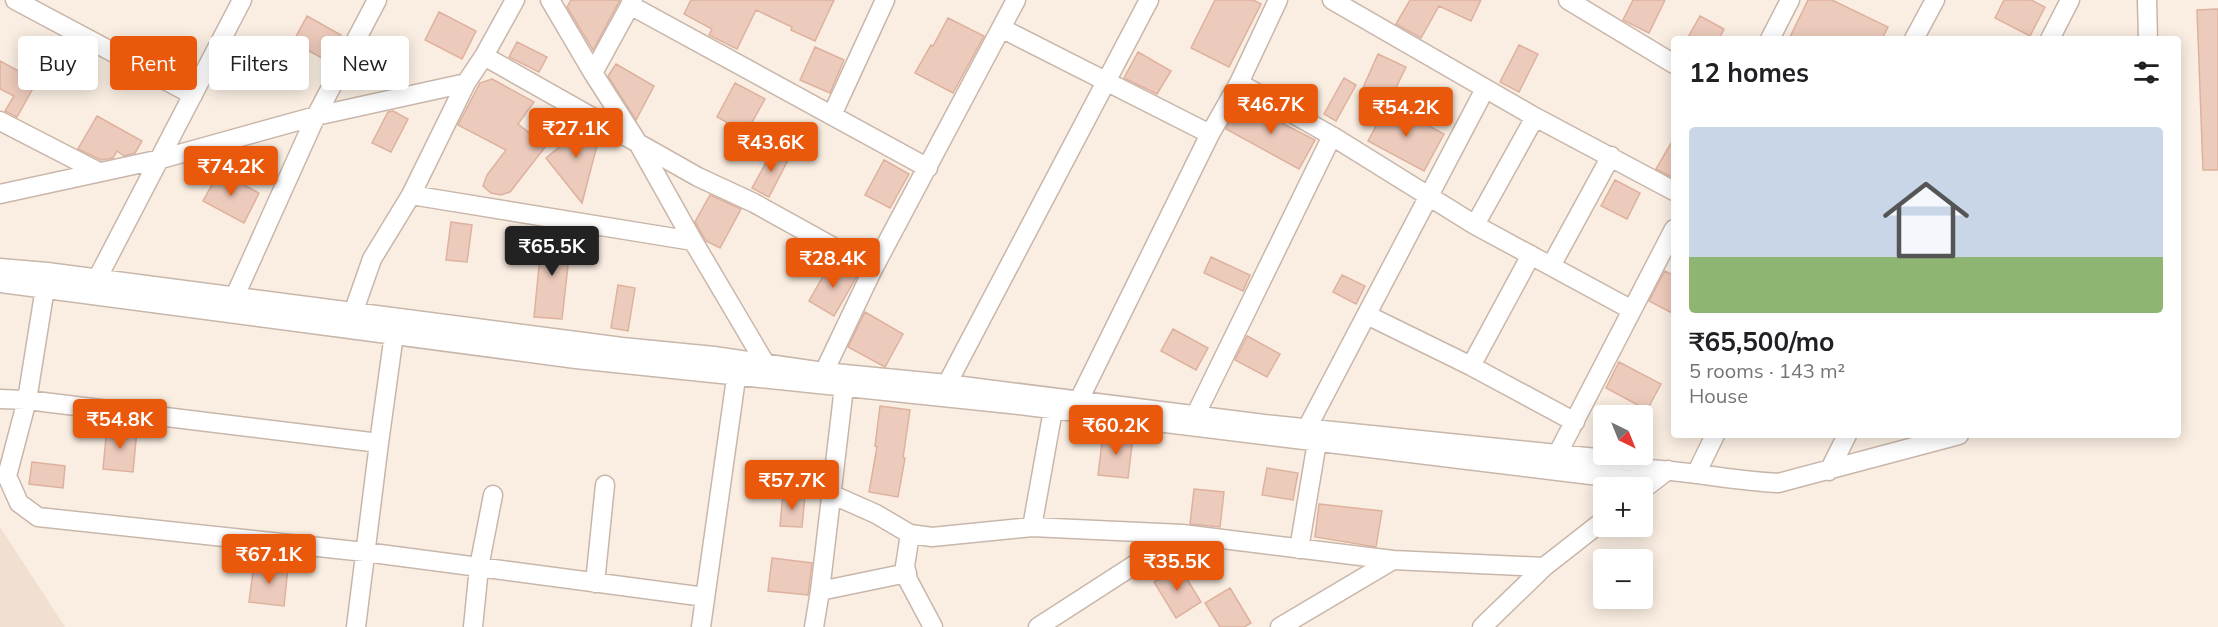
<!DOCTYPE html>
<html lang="en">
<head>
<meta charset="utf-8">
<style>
	:root { --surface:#fff; --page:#f6f6f6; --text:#202124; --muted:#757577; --line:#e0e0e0; --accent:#ea580c }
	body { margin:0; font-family:Mulish,sans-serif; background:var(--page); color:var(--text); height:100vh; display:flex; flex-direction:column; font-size:22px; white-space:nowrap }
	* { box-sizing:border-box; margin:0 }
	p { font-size:20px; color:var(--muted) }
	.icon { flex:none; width:33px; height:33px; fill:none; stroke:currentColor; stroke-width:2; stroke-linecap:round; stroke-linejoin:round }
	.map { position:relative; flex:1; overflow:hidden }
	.side { position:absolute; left:1671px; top:36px; width:510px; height:402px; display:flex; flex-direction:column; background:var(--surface); border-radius:6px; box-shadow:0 3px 15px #0003 }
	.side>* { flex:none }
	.guide { position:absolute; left:18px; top:36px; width:570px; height:54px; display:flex; gap:12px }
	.needle { width:39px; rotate:137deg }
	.fabs { position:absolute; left:1593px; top:405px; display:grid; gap:12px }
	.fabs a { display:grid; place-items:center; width:60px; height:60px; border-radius:6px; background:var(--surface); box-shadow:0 3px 15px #0003; font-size:30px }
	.price { position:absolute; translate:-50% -51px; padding:0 14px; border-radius:6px; background:var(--accent); color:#fff; font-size:20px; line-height:39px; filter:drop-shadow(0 2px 3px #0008) }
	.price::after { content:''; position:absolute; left:50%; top:36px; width:18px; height:14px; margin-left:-9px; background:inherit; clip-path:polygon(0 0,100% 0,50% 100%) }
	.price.selected { background:#222; color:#fff }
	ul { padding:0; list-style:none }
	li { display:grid; align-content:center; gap:12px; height:318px; padding:0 18px }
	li+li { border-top:2px solid var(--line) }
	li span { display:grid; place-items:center; height:186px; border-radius:6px; color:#555 }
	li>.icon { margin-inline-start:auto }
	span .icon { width:108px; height:108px; fill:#fffc; stroke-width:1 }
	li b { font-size:26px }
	h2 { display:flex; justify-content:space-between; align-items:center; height:72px; padding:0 18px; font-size:26px }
	.chip { padding:0 21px; border-radius:6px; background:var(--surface); box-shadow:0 3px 15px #0003; font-size:21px; line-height:54px }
	.chip.selected { background:var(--accent); color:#fff }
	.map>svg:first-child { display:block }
	.residential { fill:#f1e0d1 }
	.building { fill:#edcbbc; stroke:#deb19e; stroke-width:1.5 }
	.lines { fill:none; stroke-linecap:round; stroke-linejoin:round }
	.minor-casing { stroke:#c9b6aa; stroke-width:21 }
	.minor { stroke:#fff; stroke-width:18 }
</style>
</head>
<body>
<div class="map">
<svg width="2218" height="627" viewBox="0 0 2218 627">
	<rect width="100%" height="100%" fill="#faeee2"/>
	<!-- residential -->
	<path class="residential" d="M 0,527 L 65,627 L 0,627 Z"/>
	<!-- building -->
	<path class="building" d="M 571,0 L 620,0 L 593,50 L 567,7 Z
		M 691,0 L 834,0 L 815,41 L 791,30 L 792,27 L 756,10 L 737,49 L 709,35 L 712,29 L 684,14 Z
		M 1215,0 L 1253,0 L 1261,4 L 1229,67 L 1191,48 Z
		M 1410,0 L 1481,0 L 1471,21 L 1439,6 L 1421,38 L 1396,24 Z
		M 1633,0 L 1665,0 L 1649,33 L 1623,20 Z
		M 1808,0 L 1832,0 L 1888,27 L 1882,39 L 1789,39 Z
		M 2004,0 L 2031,0 L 2045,7 L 2030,36 L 1995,18 Z
		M 2218,9 L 2218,170 L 2203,170 L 2197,10 Z
		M 439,12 L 476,31 L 462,59 L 425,40 Z
		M 307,16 L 341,35 L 327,61 L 293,42 Z
		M 1700,16 L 1724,29 L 1719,39 L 1687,39 Z
		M 948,18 L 984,36 L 953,93 L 915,73 L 931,45 L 933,46 Z
		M 517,42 L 547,57 L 539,72 L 509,57 Z
		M 1519,45 L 1538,54 L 1519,92 L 1500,82 Z
		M 815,47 L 844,60 L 830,93 L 800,80 Z
		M 1138,52 L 1171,71 L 1157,94 L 1124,78 Z
		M 1378,54 L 1406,67 L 1389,102 L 1362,90 Z
		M 0,61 L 37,81 L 17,117 L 5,111 L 14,96 L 0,89 Z
		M 616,64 L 654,86 L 636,120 L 608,76 Z
		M 1344,78 L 1356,85 L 1336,121 L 1324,114 Z
		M 492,79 L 534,102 L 518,124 L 546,146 L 510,192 L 501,195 L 491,193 L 483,186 L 487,175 L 506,150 L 458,125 L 480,83 Z
		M 735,83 L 765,99 L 746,133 L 717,117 Z
		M 1241,102 L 1315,140 L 1299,169 L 1226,129 Z
		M 1388,104 L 1444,134 L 1424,171 L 1368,141 Z
		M 393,111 L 408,119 L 391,152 L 372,143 L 388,112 Z
		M 97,116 L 142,141 L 135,153 L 124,156 L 117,151 L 113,158 L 101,160 L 78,149 Z
		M 578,122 L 600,134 L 582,203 L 546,158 L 565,142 Z
		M 1674,138 L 1674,178 L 1656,169 Z
		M 773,150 L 789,158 L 769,197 L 752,188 Z
		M 884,160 L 909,174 L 890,208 L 865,195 Z
		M 219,172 L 259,193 L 244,223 L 203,201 Z
		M 1615,180 L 1640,193 L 1627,219 L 1601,206 Z
		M 710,195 L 741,209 L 720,248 L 706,241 L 695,222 Z
		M 451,222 L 472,225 L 467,262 L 446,260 Z
		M 542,236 L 571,239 L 562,319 L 534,317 Z
		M 1211,257 L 1250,275 L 1243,291 L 1204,273 Z
		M 831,262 L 857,276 L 834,316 L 809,301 Z
		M 1665,271 L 1674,276 L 1674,314 L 1649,301 Z
		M 1342,275 L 1365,286 L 1356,304 L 1333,292 Z
		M 618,285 L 635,288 L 628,331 L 611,328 Z
		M 865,312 L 903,334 L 885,367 L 848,347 Z
		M 1173,329 L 1208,348 L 1196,370 L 1161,351 Z
		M 1247,336 L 1280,354 L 1267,377 L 1235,360 Z
		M 1619,362 L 1661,384 L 1647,410 L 1606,388 Z
		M 880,406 L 910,410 L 903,458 L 905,458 L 898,497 L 869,492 L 877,447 L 875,446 Z
		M 107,427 L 137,430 L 133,472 L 103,469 Z
		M 1103,434 L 1133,437 L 1128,478 L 1098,475 Z
		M 32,462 L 65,466 L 63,488 L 29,484 Z
		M 1267,468 L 1298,473 L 1293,500 L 1262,495 Z
		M 1194,489 L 1224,492 L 1220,527 L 1190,524 Z
		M 783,494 L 805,496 L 802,527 L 780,526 Z
		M 1319,504 L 1382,511 L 1376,547 L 1315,537 Z
		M 772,558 L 812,563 L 808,595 L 768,591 Z
		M 254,564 L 288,568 L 284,606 L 249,602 Z
		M 1179,566 L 1201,602 L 1176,618 L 1154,582 Z
		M 1230,588 L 1251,623 L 1244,627 L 1220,627 L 1205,603 Z"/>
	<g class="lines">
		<!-- minor casing -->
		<g class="minor-casing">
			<path id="minor" d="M 15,0 L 193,95
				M 515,0 L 484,56 L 466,83 L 411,195 L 693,241
				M 550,0 L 593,73 L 638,143 L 693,241 L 765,363 L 764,371
				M 1332,0 L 1535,117 L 1674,191
				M 1568,0 L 1674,64
				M 2147,0 L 2148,39
				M 630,5 L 928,168
				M 1001,28 L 1210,134 L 1239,83 L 1278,0
				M 1770,39 L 1790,0
				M 1914,39 L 1935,0
				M 2050,39 L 2070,0
				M 484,56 L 698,177 L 754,203 L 873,269
				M 593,73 L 633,0
				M 832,115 L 885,0
				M 0,121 L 99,172
				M 1332,136 L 1475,225 L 1632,310
				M 0,194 L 161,159 L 316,116 L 466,83
				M 1475,225 L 1535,117
				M 1551,266 L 1611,156
				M 0,268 L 47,272 L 622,347 L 714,356 L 824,372 L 947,384 L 1264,424 L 1636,462 L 1646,469 L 1631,480 L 1010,404 L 576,359 L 0,283
				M 97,279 L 242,0
				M 45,288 L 27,400 L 7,476 L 19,503 L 38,517 L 365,552 L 705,597
				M 235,296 L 316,116 L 377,0
				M 353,313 L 372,259 L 411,195
				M 1367,315 L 1471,366 L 1575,422
				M 1471,366 L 1531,255
				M 824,372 L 873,269 L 1016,0
				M 947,384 L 1149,0
				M 0,399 L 27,400 L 379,443 L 394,334
				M 1079,400 L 1210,134
				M 1196,414 L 1332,136 L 1239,83
				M 1307,428 L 1485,89
				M 1557,455 L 1674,229
				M 1646,469 C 1690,471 1734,481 1778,483 L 1959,435
				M 1829,471 L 1847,435
				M 1696,474 L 1715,435
				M 1642,490 L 1668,470
				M 831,494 L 876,514 L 910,534 L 932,537 L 1032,527 L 1182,534 L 1393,560 L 1544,567
				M 1032,527 L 1053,410
				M 910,534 L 905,566 L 908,580 L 933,627
				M 1299,549 L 1317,442
				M 595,583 L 605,485
				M 820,591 L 907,573
				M 356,627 L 379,443
				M 473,627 L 479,567 L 493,495
				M 701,627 L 738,364
				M 814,627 L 820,591 L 844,387
				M 1038,627 L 1182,534
				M 1280,627 L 1393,560
				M 1482,627 L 1544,567 L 1604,520"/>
		</g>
		<!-- minor -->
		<use href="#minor" class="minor"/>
	</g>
</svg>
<div class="fabs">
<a><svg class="needle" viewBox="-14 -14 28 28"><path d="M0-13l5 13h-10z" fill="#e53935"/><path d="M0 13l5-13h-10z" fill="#757577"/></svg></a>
<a>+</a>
<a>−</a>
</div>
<b class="price" style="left:1271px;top:135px">₹46.7K</b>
<b class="price" style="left:1406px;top:138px">₹54.2K</b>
<b class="price" style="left:576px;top:159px">₹27.1K</b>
<b class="price" style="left:771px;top:173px">₹43.6K</b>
<b class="price" style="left:231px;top:197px">₹74.2K</b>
<b class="price selected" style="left:552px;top:277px">₹65.5K</b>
<b class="price" style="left:833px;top:289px">₹28.4K</b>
<b class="price" style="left:120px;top:450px">₹54.8K</b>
<b class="price" style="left:1116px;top:456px">₹60.2K</b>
<b class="price" style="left:792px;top:511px">₹57.7K</b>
<b class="price" style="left:269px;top:585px">₹67.1K</b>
<b class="price" style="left:1177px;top:592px">₹35.5K</b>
<div class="guide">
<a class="chip">Buy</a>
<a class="chip selected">Rent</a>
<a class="chip">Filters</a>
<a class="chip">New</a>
</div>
<section class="side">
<h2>12 homes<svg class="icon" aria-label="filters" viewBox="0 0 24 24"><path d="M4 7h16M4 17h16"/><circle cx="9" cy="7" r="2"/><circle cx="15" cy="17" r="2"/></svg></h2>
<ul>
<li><span style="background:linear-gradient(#c9d6e8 70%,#8fb573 0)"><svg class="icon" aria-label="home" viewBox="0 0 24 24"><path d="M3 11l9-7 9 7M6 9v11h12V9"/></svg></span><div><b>₹65,500/mo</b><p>5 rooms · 143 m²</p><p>House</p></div></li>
</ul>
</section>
</div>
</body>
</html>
